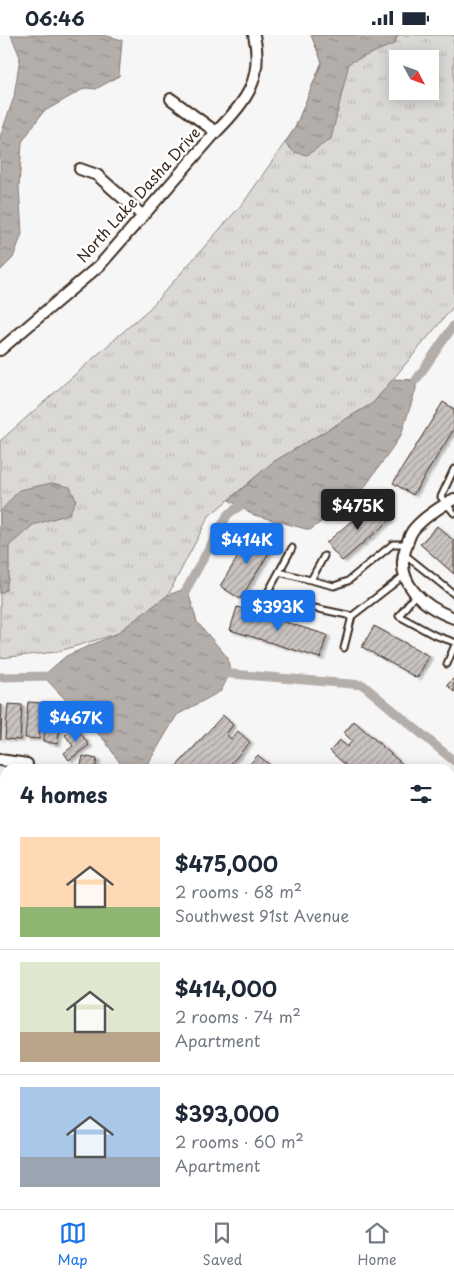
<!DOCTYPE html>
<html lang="en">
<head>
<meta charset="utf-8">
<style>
	:root { --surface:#fff; --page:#f6f6f7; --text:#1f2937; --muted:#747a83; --line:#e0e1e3; --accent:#1a73e8 }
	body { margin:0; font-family:"Playpen Sans",sans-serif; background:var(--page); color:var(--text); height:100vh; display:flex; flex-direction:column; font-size:19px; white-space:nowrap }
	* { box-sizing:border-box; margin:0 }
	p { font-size:16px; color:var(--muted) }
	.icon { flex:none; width:28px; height:28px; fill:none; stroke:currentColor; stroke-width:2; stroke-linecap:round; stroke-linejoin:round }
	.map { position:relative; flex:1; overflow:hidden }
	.drawer { position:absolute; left:0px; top:729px; width:455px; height:446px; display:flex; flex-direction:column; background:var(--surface); border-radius:15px 15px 0 0; box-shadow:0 2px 12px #0003 }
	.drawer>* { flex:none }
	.needle { width:32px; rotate:131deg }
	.controls { position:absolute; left:389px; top:15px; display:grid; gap:10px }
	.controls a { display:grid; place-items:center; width:50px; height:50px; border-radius:0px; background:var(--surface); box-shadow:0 2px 12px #0003; font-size:25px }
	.price { position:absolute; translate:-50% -42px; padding:0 11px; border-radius:5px; background:var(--accent); color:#fff; font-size:16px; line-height:32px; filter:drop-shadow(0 1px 2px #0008) }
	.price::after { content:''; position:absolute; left:50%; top:30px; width:15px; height:11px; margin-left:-8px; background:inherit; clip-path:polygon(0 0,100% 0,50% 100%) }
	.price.on { background:#222; color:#fff }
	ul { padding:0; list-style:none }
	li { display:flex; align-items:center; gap:15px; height:125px; padding:0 20px }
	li+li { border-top:1px solid var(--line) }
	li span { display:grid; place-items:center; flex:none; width:140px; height:100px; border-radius:0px; color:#555 }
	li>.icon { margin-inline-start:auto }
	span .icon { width:60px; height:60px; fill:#fffc; stroke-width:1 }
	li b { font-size:21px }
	h2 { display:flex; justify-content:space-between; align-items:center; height:60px; padding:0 20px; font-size:21px }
	.status { display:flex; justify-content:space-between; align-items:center; height:35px; padding:0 25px; background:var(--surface); direction:ltr }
	.status svg { height:14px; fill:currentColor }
	.tab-bar { display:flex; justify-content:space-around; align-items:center; height:70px; border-top:1px solid var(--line); background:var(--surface); font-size:14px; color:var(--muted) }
	.tab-bar a { display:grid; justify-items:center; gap:2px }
	.tab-bar .on { color:var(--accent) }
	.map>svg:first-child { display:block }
	.built { fill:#e9e7e6 }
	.grass { fill:url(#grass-tufts); stroke:#8b827a; fill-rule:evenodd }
	.water { fill:url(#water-ripples); stroke:#847972 }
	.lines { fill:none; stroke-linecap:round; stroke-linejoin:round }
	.canal { stroke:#b4aeaa; stroke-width:9 }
	.building { fill:url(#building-hatch); stroke:#3b2a1e; filter:url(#shadow) }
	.lane-casing { stroke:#3b2a1e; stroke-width:9 }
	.street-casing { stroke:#3b2a1e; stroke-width:14 }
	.secondary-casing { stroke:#3b2a1e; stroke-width:18 }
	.primary-casing { stroke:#3b2a1e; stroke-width:19 }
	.lane { stroke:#fff; stroke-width:5 }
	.street { stroke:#fff; stroke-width:10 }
	.secondary { stroke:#fff; stroke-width:14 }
	.primary { stroke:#fff; stroke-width:15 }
	.labels { text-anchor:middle; stroke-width:5; stroke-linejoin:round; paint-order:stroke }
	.street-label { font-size:15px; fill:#3b2a1e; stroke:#fff }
</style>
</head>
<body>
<div class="status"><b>06:46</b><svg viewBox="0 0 49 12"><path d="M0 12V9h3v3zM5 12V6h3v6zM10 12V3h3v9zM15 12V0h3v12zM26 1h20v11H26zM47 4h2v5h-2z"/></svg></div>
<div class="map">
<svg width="454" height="1174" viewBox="0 0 454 1174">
	<defs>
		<pattern id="grass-tufts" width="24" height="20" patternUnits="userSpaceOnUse" patternTransform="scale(1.25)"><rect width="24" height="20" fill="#dbd9d6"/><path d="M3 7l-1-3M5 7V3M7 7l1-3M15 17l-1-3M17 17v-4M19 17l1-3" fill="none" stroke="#bdbab7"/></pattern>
		<pattern id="water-ripples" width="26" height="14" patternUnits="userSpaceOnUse" patternTransform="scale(1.25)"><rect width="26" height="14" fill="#b4aeaa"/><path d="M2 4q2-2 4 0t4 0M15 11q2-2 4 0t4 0" fill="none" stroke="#948e8a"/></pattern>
		<pattern id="building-hatch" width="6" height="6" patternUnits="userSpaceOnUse" patternTransform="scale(1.25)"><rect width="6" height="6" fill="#c9c3c1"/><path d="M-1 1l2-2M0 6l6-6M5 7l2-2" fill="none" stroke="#a49f9c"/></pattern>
		<filter id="shadow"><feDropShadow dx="3.5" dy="2" stdDeviation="1" flood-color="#0004"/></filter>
	</defs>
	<rect width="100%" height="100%" fill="#f7f6f6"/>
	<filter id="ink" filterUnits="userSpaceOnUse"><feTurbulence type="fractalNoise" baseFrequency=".02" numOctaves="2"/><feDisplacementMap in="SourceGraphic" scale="10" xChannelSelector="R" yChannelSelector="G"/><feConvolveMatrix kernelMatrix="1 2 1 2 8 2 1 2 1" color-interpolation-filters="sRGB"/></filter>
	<g filter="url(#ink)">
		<!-- built -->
		<path class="built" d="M 454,891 L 454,1019 L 450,1014 L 450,896 Z"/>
		<!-- grass -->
		<path class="grass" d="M 311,0 L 454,0 L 454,271 L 373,368 L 273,427 L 209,481 L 168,560 L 116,599 L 56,617 L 0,623 L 0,406 L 150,273 L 244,167 L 295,93 L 322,27 ZM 398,24 L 430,24 L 430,56 L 398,56 Z"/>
		<!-- water -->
		<path class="water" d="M 11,0 L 104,0 L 122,5 L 119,41 L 96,54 L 85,53 L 43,77 L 22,107 L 19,152 L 22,199 L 13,223 L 0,236 L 0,102 L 14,62 L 20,22 Z
			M 311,0 L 398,0 L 394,9 L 349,28 L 331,104 L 307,120 L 294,117 L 285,108 L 295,93 L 322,27 Z
			M 393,344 L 416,345 L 416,354 L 401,400 L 360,459 L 310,495 L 254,480 L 229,465 L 273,427 L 373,368 Z
			M 52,448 L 70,452 L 76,465 L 69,479 L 33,490 L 9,511 L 9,539 L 6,555 L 0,558 L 0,477 L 19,455 Z
			M 187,553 L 197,587 L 228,623 L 230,638 L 221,656 L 177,680 L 146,732 L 142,734 L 124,734 L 105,706 L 43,641 L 66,621 L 116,599 L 168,560 Z
			M 235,1170 L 385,1170 L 385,1174 L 233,1174 Z"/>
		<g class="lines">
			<!-- canal -->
			<path class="canal" d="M 416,345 L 454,290
				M 184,563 L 187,553 L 228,479 L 240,471
				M 220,638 L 363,650 L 454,726
				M 0,642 L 55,641
				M 129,1174 L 133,1170"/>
		</g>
		<!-- building -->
		<path class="building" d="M 443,367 L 454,374 L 454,394 L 413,460 L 393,448 Z
			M 374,466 L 390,485 L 342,526 L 326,508 Z
			M 437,491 L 454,506 L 454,539 L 420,509 Z
			M 253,497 L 274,510 L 240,564 L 220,551 Z
			M 237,572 L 327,600 L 320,623 L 230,595 Z
			M 374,591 L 429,621 L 417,643 L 362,612 Z
			M 454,643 L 454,657 L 447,650 Z
			M 28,667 L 42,668 L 39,704 L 25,703 Z
			M 8,669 L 22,670 L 20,705 L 5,704 Z
			M 0,670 L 2,670 L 1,704 L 0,704 Z
			M 51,672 L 64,675 L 57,709 L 43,706 Z
			M 223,680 L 233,690 L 226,699 L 231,704 L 238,696 L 250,707 L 226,734 L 174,734 Z
			M 354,686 L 408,734 L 350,734 L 330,716 L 340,705 L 347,712 L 352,706 L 344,698 Z
			M 76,692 L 89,710 L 69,725 L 64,718 L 73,711 L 65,700 Z
			M 258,720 L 274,734 L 252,734 L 248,731 Z
			M 83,721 L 97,724 L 95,734 L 80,734 Z
			M 452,929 L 454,931 L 454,940 L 450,944 L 450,931 Z
			M 5,949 L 5,981 L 0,987 L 0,955 Z
			M 454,968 L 454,981 L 450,977 L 450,973 Z
			M 17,1170 L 67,1170 L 63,1174 L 17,1174 L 15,1172 Z"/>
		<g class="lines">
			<!-- lane casing -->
			<g class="lane-casing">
				<path id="lane" d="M 454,434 L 441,462 L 454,478
					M 292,513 L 266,561 L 272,564 L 352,581
					M 404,519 L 454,559
					M 279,537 L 334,551 L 348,546 L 393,509 L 407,509
					M 311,545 L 324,521
					M 415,560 L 399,581 L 434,600 L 454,607
					M 344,613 L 352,581 L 405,540
					M 447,629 L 454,612
					M 450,798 L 454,793
					M 450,814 L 454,817
					M 0,849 L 5,848
					M 0,863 L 5,859
					M 0,882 L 5,884
					M 450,922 L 454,926
					M 0,929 L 5,909
					M 450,952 L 454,948
					M 450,997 L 454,999
					M 0,1023 L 5,1027
					M 0,1053 L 5,1047
					M 0,1095 L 5,1099
					M 0,1131 L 5,1135
					M 450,1132 L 454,1132
					M 0,1157 L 5,1151
					M 411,1170 L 411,1174
					M 440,1170 L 440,1174
					M 81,1174 L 85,1170"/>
			</g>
			<!-- street casing -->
			<g class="street-casing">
				<path id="street" d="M 171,64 L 216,97
					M 80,134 L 97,140 L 143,181
					M 0,315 L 100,230 L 216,97 C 246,67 264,44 254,0
					M 454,464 C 440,472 424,482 414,494 C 410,498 408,506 406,512 C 393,547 424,572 454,583
					M 0,725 L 27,729"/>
			</g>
			<!-- secondary casing -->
			<g class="secondary-casing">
				<path id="secondary" d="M 0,768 L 5,769
					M 0,789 L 5,790
					M 450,1035 L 454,1040
					M 450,1073 L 454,1079"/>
			</g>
			<!-- primary casing -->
			<g class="primary-casing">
				<path id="primary" d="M 450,840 L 454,835
					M 450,880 L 454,876
					M 159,1174 L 163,1170
					M 193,1174 L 196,1170"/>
			</g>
			<!-- lane -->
			<use href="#lane" class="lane"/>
			<!-- street -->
			<use href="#street" class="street"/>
			<!-- secondary -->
			<use href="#secondary" class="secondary"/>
			<!-- primary -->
			<use href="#primary" class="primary"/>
		</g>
	</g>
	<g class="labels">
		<!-- street labels -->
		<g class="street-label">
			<text transform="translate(139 160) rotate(-48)" y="5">North Lake Dasha Drive</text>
		</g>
	</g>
</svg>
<div class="controls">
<a><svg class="needle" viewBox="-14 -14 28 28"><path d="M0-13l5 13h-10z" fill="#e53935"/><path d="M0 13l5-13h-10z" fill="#747a83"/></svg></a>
</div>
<b class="price on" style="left:358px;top:496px">$475K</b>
<b class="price" style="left:247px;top:530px">$414K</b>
<b class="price" style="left:278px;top:597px">$393K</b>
<b class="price" style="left:76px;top:708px">$467K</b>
<section class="drawer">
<h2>4 homes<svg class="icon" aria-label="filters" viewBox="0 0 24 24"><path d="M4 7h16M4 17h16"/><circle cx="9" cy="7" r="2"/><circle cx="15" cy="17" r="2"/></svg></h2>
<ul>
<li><span style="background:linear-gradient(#ffd9b3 70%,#8fb573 0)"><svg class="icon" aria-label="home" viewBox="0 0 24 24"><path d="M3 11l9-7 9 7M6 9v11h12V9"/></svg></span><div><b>$475,000</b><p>2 rooms · 68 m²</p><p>Southwest 91st Avenue</p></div></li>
<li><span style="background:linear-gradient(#dfe7d0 70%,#b9a48a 0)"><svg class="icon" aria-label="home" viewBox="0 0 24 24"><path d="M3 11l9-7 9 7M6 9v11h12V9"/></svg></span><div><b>$414,000</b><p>2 rooms · 74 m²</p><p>Apartment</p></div></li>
<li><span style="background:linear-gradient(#a9c7e8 70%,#9aa5b1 0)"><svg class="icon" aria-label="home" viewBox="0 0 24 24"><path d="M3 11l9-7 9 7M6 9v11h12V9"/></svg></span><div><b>$393,000</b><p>2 rooms · 60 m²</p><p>Apartment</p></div></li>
</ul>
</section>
</div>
<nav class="tab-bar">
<a class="on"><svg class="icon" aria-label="map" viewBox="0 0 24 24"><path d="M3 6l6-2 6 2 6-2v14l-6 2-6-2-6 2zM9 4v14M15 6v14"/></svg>Map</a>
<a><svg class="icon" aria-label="saved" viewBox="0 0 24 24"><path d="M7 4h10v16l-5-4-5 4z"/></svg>Saved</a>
<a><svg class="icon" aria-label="home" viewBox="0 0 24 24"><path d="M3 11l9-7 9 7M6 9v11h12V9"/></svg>Home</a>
</nav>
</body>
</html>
